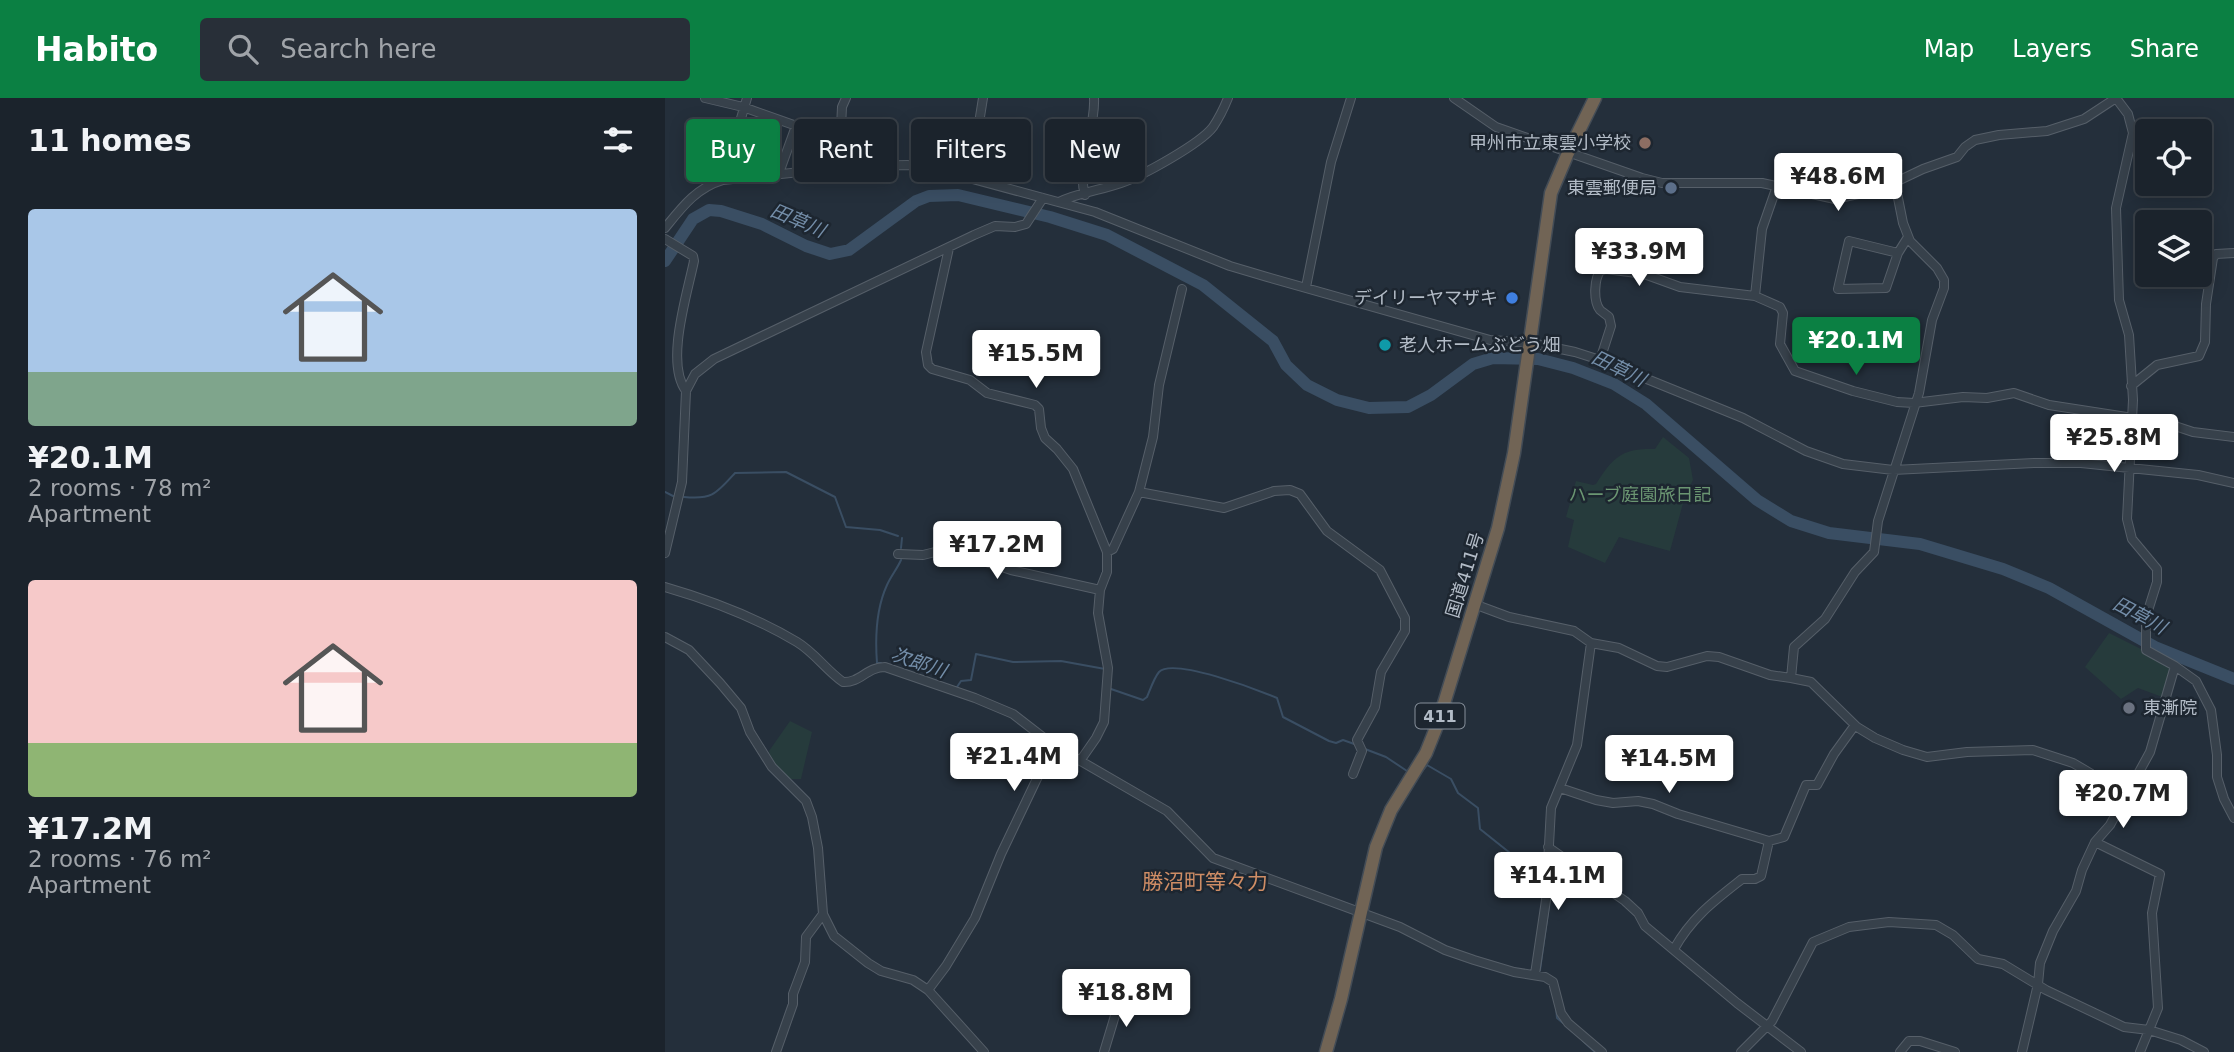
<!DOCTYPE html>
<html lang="en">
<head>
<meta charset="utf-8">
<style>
	:root { --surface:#1b232c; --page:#282f38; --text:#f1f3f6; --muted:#a0a4a9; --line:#394048; --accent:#0b8043 }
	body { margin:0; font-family:"DejaVu Sans","Noto Sans JP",sans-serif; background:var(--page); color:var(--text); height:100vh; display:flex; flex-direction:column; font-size:26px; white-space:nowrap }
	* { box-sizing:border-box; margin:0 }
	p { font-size:23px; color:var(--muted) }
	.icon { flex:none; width:38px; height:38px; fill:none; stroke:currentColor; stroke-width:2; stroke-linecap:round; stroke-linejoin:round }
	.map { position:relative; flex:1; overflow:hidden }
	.sheet { display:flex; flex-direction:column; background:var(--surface); width:665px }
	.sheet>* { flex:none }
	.guide { position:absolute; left:21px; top:21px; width:665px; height:63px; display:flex; gap:14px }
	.buttons { position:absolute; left:1470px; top:21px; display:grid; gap:14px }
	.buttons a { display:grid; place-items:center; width:77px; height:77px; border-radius:7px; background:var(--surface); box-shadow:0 4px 18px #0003,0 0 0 2px var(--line); font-size:35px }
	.price { position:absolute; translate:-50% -60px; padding:0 16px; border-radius:7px; background:#fff; color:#222; font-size:23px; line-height:46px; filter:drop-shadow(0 2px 4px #0008) }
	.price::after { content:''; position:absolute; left:50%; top:42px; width:21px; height:16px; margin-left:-10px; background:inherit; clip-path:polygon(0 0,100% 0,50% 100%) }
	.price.on { background:var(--accent); color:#fff }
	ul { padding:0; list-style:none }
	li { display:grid; align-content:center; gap:14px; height:371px; padding:0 28px }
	li span { display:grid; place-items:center; height:217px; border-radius:7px; color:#555 }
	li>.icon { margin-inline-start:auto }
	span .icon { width:126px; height:126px; fill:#fffc; stroke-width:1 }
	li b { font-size:30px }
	h2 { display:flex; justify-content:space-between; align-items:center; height:84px; padding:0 28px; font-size:30px }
	.chip { padding:0 24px; border-radius:7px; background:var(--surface); box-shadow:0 4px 18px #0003,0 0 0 2px var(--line); font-size:24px; line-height:63px }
	.chip.on { background:var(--accent); color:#fff }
	header { display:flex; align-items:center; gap:42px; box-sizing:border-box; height:98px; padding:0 35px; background:var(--accent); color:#fff }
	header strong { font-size:33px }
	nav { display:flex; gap:38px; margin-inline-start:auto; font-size:24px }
	.search { width:490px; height:63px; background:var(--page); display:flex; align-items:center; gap:18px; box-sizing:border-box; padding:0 24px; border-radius:7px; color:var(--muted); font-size:26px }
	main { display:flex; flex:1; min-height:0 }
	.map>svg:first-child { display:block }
	.green { fill:#263b3c }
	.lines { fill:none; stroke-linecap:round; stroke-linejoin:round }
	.stream { stroke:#3a4e63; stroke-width:2 }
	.river { stroke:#3a4e63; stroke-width:12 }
	.minor-casing { stroke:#565f69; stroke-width:10 }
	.highway-casing { stroke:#434c56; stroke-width:15 }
	.minor { stroke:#37414b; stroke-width:8 }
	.highway { stroke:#716455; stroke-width:12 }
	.education-dot { fill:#8d6e63; stroke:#1d2630; stroke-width:2.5 }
	.service-dot { fill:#5c6f8a; stroke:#1d2630; stroke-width:2.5 }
	.shop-dot { fill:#3f7fe0; stroke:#1d2630; stroke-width:2.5 }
	.culture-dot { fill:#0f9aa8; stroke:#1d2630; stroke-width:2.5 }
	.worship-dot { fill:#6b7280; stroke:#1d2630; stroke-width:2.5 }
	.labels { text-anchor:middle; stroke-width:5; stroke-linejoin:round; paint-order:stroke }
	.shield { fill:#1d2630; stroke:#868f9a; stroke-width:2 }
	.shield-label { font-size:16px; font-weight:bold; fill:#b3bcc7 }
	.poi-label { font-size:18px; fill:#b3bcc7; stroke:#1d2630; text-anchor:end }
	.park-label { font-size:18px; fill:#6b9672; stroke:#1d2630 }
	.street-label { font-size:18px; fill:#b3bcc7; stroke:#1d2630 }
	.water-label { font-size:19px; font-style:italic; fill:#748ea9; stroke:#1d2630 }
	.quarter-label { font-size:21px; fill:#cf8d65; stroke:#1d2630 }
</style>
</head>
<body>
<header>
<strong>Habito</strong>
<div class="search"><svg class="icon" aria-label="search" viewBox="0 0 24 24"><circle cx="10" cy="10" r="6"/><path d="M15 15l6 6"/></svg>Search here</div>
<nav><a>Map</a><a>Layers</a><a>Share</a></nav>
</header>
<main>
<section class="sheet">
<h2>11 homes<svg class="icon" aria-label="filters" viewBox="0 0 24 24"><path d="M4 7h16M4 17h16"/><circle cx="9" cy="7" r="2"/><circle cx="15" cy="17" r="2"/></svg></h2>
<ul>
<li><span style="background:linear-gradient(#a9c7e8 75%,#7fa58c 0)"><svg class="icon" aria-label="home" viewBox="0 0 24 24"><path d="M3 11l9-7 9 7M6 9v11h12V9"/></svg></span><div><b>¥20.1M</b><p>2 rooms · 78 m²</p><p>Apartment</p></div></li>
<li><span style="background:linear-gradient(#f6c9c9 75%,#8fb573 0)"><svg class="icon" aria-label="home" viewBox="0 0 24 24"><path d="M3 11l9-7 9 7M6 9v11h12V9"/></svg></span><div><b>¥17.2M</b><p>2 rooms · 76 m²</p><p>Apartment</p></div></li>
</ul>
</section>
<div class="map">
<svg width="1569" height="954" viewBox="0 0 1569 954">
	<rect width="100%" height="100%" fill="#242f3b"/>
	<!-- green -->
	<path class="green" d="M 998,339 L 1024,360 L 1028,382 L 1020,398 L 1005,453 L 954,439 L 940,465 L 903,449 L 909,422 L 901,419 L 911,383 L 928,387 L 931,386 C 948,359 957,350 990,351 Z
		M 1444,535 L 1510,568 L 1500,600 L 1473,590 L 1456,601 L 1420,569 Z
		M 125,623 L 147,634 L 136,681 L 123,681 L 106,662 L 104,653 Z"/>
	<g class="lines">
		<!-- stream -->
		<path class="stream" d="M 0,394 L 8,398
			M 19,399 C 47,402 51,396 70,375 L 121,374 L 170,399 L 181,429 L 215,432 L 233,438
			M 236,450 L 237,440
			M 216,565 L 212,565 C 210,539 211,511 222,487 C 226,478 232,471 236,462
			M 292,589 L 296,583 L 306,582 L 311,556 L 348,564 L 396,563 L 440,571
			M 446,591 L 478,602 L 482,599 C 485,592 489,580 494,574 C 508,559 593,592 612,600 L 618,619 L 664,643 L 671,645 L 678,642 L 692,647
			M 700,651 L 721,659 L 742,673
			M 757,673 L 762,667 L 786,681 L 793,695 L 813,710 L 815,731 L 875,779
			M 875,872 L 886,792
			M 891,909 L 892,920 L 898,925
			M 918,943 L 930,954"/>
		<!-- river -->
		<path class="river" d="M 0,163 L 28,121 L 44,112 L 56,113 L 97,126 L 141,148 L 165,156 L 184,152 L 251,103 L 264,98 L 293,97 L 385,119 L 442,137 L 538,187 L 608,243 L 621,267 L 642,287 L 672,302 L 704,310 L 743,309 L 766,297 L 808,266 L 828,260 L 873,261 L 908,270 L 949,286 L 981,306 L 1092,402 L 1126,423 L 1164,435 L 1255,446 L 1338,471 L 1384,490 L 1490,549 L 1569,581"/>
		<!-- minor casing -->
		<g class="minor-casing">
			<path id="minor" d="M 40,0 L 78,9 L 174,43
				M 789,0 L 831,29 L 977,80 L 997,85 L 1097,85 L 1170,101 L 1216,91 L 1258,71 L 1292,59 L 1300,49 L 1310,42 L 1334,37 L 1382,33 L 1419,21 L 1451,0 L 1463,16 L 1468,35 L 1451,110 L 1454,202 L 1464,237 L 1468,302 L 1462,421 L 1467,441 L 1492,471 L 1492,484 L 1481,519 L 1481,552 L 1510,568 L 1531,583 L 1546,612 L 1552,657 L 1552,679 L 1559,701 L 1569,720
				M 174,70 L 177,9 L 181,0
				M 114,75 L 131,28
				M 300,77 L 309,56 L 318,0
				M 68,80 L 68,70 L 74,56 L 74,27 L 82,0
				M 1230,85 L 1238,125 L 1245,143 L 1272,170 L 1279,182 L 1279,190 L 1267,222 L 1254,295 L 1213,423 L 1209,454 L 1190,474 L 1160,521 L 1129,549 L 1126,580 L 1146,584 L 1192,629 L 1210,640 L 1238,652 L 1262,659 L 1302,654 L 1368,652 L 1408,665 L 1425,675 L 1444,693 L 1459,701
				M 1112,88 L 1097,131 L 1090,198 L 1115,209 L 1118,215 L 1115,246 L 1130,273 L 1188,293 L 1232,304 L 1249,305 L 1298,299 L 1322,300 L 1349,295 L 1384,307 L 1468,320
				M 420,97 C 411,68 431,31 429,0
				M 394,104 C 412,95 436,92 456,85 C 477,78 535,46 548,29 C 554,20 559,10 563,0
				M 0,130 C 17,109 31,90 58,82 L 193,68 L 242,67 L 267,70 L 430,114 L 565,168 L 602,179 L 825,242 L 866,245 L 910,254 L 935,262 L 1078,320 L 1141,353 L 1178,366 L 1228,372 L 1369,365 L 1416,365 L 1533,377 L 1569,385
				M 0,141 L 28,158 L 29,163 C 22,197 0,265 21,293
				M 284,150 L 261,254 L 263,267 L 267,271 L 305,282 L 322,295 L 370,307 L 374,311 L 376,330 L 380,340 L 392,351 L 408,371 L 442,454 L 442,474 L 435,492 L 433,515 L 443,570 L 439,624 L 431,640 L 415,663
				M 1233,155 L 1184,143 L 1173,191 L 1221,190 L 1233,155 L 1243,139
				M 641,189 L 666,64 L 686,0
				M 935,262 L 946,228 L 944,219 C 943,218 936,213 935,212 C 928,203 929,180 936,172 L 941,171 L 979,176 L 1015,189 L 1090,198
				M 1466,288 L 1492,267 L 1534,258 L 1540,244 L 1541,206 L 1548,160 L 1551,156 L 1569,155
				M 1468,324 L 1507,327 L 1528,334 L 1569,339
				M 474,394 L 559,410 L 609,393 L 625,392 L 635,396 L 662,433 L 715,472 L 740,520 L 740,533 L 716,574 L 710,609 L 692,642 L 697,653 L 688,676
				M 442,454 L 448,451 L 474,394 L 488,339 L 494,287 L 517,191
				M 0,455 L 17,384 L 21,293 L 30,276 L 49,261 L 309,137 L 330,128 L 350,129 L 361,126 L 378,100
				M 233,456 L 258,457 L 278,452 L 303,458 L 346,472 L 435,492
				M 0,489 C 45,502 92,520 132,544 C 150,555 161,572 178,584 C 195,585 202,569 220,569 L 310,600 L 348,616 L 388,647 L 502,713 L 548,760 L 735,829 L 780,852 L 809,862 L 849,874 L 880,879 L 888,884 L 896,915 L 903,925 L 937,954
				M 809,506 L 844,519 L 909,533 L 926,545 L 954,550 L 992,568 L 1002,569 L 1042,558 L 1054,559 L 1105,577 L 1126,580
				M 0,539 L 24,552 L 55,585 L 76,610 L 85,634 L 107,669 L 141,703 L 147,719 L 153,750 L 158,816 L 169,838 L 203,865 L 216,873 L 248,882 L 263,892 L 319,954
				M 895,690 L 931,702 L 948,705 L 973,703 L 988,706 L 1013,716 L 1104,743
				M 1430,744 L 1495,776 L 1487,815 L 1493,910 L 1475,954
				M 883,749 L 960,803 L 973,815 L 980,828 L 1072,905 L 1136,954
				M 1009,851 C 1027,819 1049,803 1077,781 L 1090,781 L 1096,778 L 1104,743 L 1119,739 L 1141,687 L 1152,687 L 1169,656 L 1190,627
				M 870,876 L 881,802 L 886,710 L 912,647 L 926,545
				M 263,892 L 281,868 L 310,820 L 336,756 L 388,647
				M 111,954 L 128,906 L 128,896 L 140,864 L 141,839 L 158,816
				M 439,954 L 455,901
				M 1076,954 L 1107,923 L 1148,844 L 1184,829 L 1224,824 L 1271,827 L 1288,837 L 1313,861 L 1338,866 L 1381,892 L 1459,929 L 1484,932 L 1516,942 L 1539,954
				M 1235,954 L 1244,943 L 1255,943 L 1290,954
				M 1357,954 L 1373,886 L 1375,865 L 1388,833 L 1411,793 L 1417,772 L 1430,744 L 1445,727 L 1485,654 L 1510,568"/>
		</g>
		<!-- highway casing -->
		<g class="highway-casing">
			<path id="highway" d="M 661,954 L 676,901 L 711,749 L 726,712 L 761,655 L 773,625 L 833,430 L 849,355 L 886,95 L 903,55 L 930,0"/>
		</g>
		<!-- minor -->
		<use href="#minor" class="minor"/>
		<!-- highway -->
		<use href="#highway" class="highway"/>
	</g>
	<!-- markers -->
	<circle class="education-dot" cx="980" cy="45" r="7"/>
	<circle class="service-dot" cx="1006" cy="90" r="7"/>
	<circle class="shop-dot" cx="847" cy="200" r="7"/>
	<circle class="culture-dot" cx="720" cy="247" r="7"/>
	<circle class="worship-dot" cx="1464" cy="610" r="7"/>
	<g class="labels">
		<!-- shield labels -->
		<rect class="shield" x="750.5" y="605.5" width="49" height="25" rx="5"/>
		<g class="shield-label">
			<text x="775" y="624">411</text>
		</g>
		<!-- poi labels -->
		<g class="poi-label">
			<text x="966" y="51">甲州市立東雲小学校</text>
			<text x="992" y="96">東雲郵便局</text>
			<text x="833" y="206">デイリーヤマザキ</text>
			<text x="734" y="253" text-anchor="start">老人ホームぶどう畑</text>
			<text x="1478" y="616" text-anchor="start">東漸院</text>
		</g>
		<!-- park labels -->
		<g class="park-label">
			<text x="975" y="403">ハーブ庭園旅日記</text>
		</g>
		<!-- street labels -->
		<g class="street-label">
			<text transform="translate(800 477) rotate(-73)" y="6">国道411号</text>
		</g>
		<!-- water labels -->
		<g class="water-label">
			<text transform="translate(133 122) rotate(23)" y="7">田草川</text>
			<text transform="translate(954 270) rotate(26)" y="7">田草川</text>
			<text transform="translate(1475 517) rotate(28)" y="7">田草川</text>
			<text transform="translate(254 564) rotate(19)" y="7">次郎川</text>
		</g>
		<!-- quarter labels -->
		<g class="quarter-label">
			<text x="540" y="791">勝沼町等々力</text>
		</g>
	</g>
</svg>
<div class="buttons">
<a><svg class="icon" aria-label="locate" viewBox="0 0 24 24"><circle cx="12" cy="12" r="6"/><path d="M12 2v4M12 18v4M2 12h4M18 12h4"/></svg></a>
<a><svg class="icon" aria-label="layers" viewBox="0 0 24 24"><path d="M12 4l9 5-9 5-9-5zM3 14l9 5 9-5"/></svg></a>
</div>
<b class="price" style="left:1173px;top:115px">¥48.6M</b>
<b class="price" style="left:974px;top:190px">¥33.9M</b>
<b class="price on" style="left:1191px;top:279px">¥20.1M</b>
<b class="price" style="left:371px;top:292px">¥15.5M</b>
<b class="price" style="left:1449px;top:376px">¥25.8M</b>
<b class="price" style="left:332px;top:483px">¥17.2M</b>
<b class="price" style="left:349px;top:695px">¥21.4M</b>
<b class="price" style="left:1004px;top:697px">¥14.5M</b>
<b class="price" style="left:1458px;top:732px">¥20.7M</b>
<b class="price" style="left:893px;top:814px">¥14.1M</b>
<b class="price" style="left:461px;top:931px">¥18.8M</b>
<div class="guide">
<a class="chip on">Buy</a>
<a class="chip">Rent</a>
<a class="chip">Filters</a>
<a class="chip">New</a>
</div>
</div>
</main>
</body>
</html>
